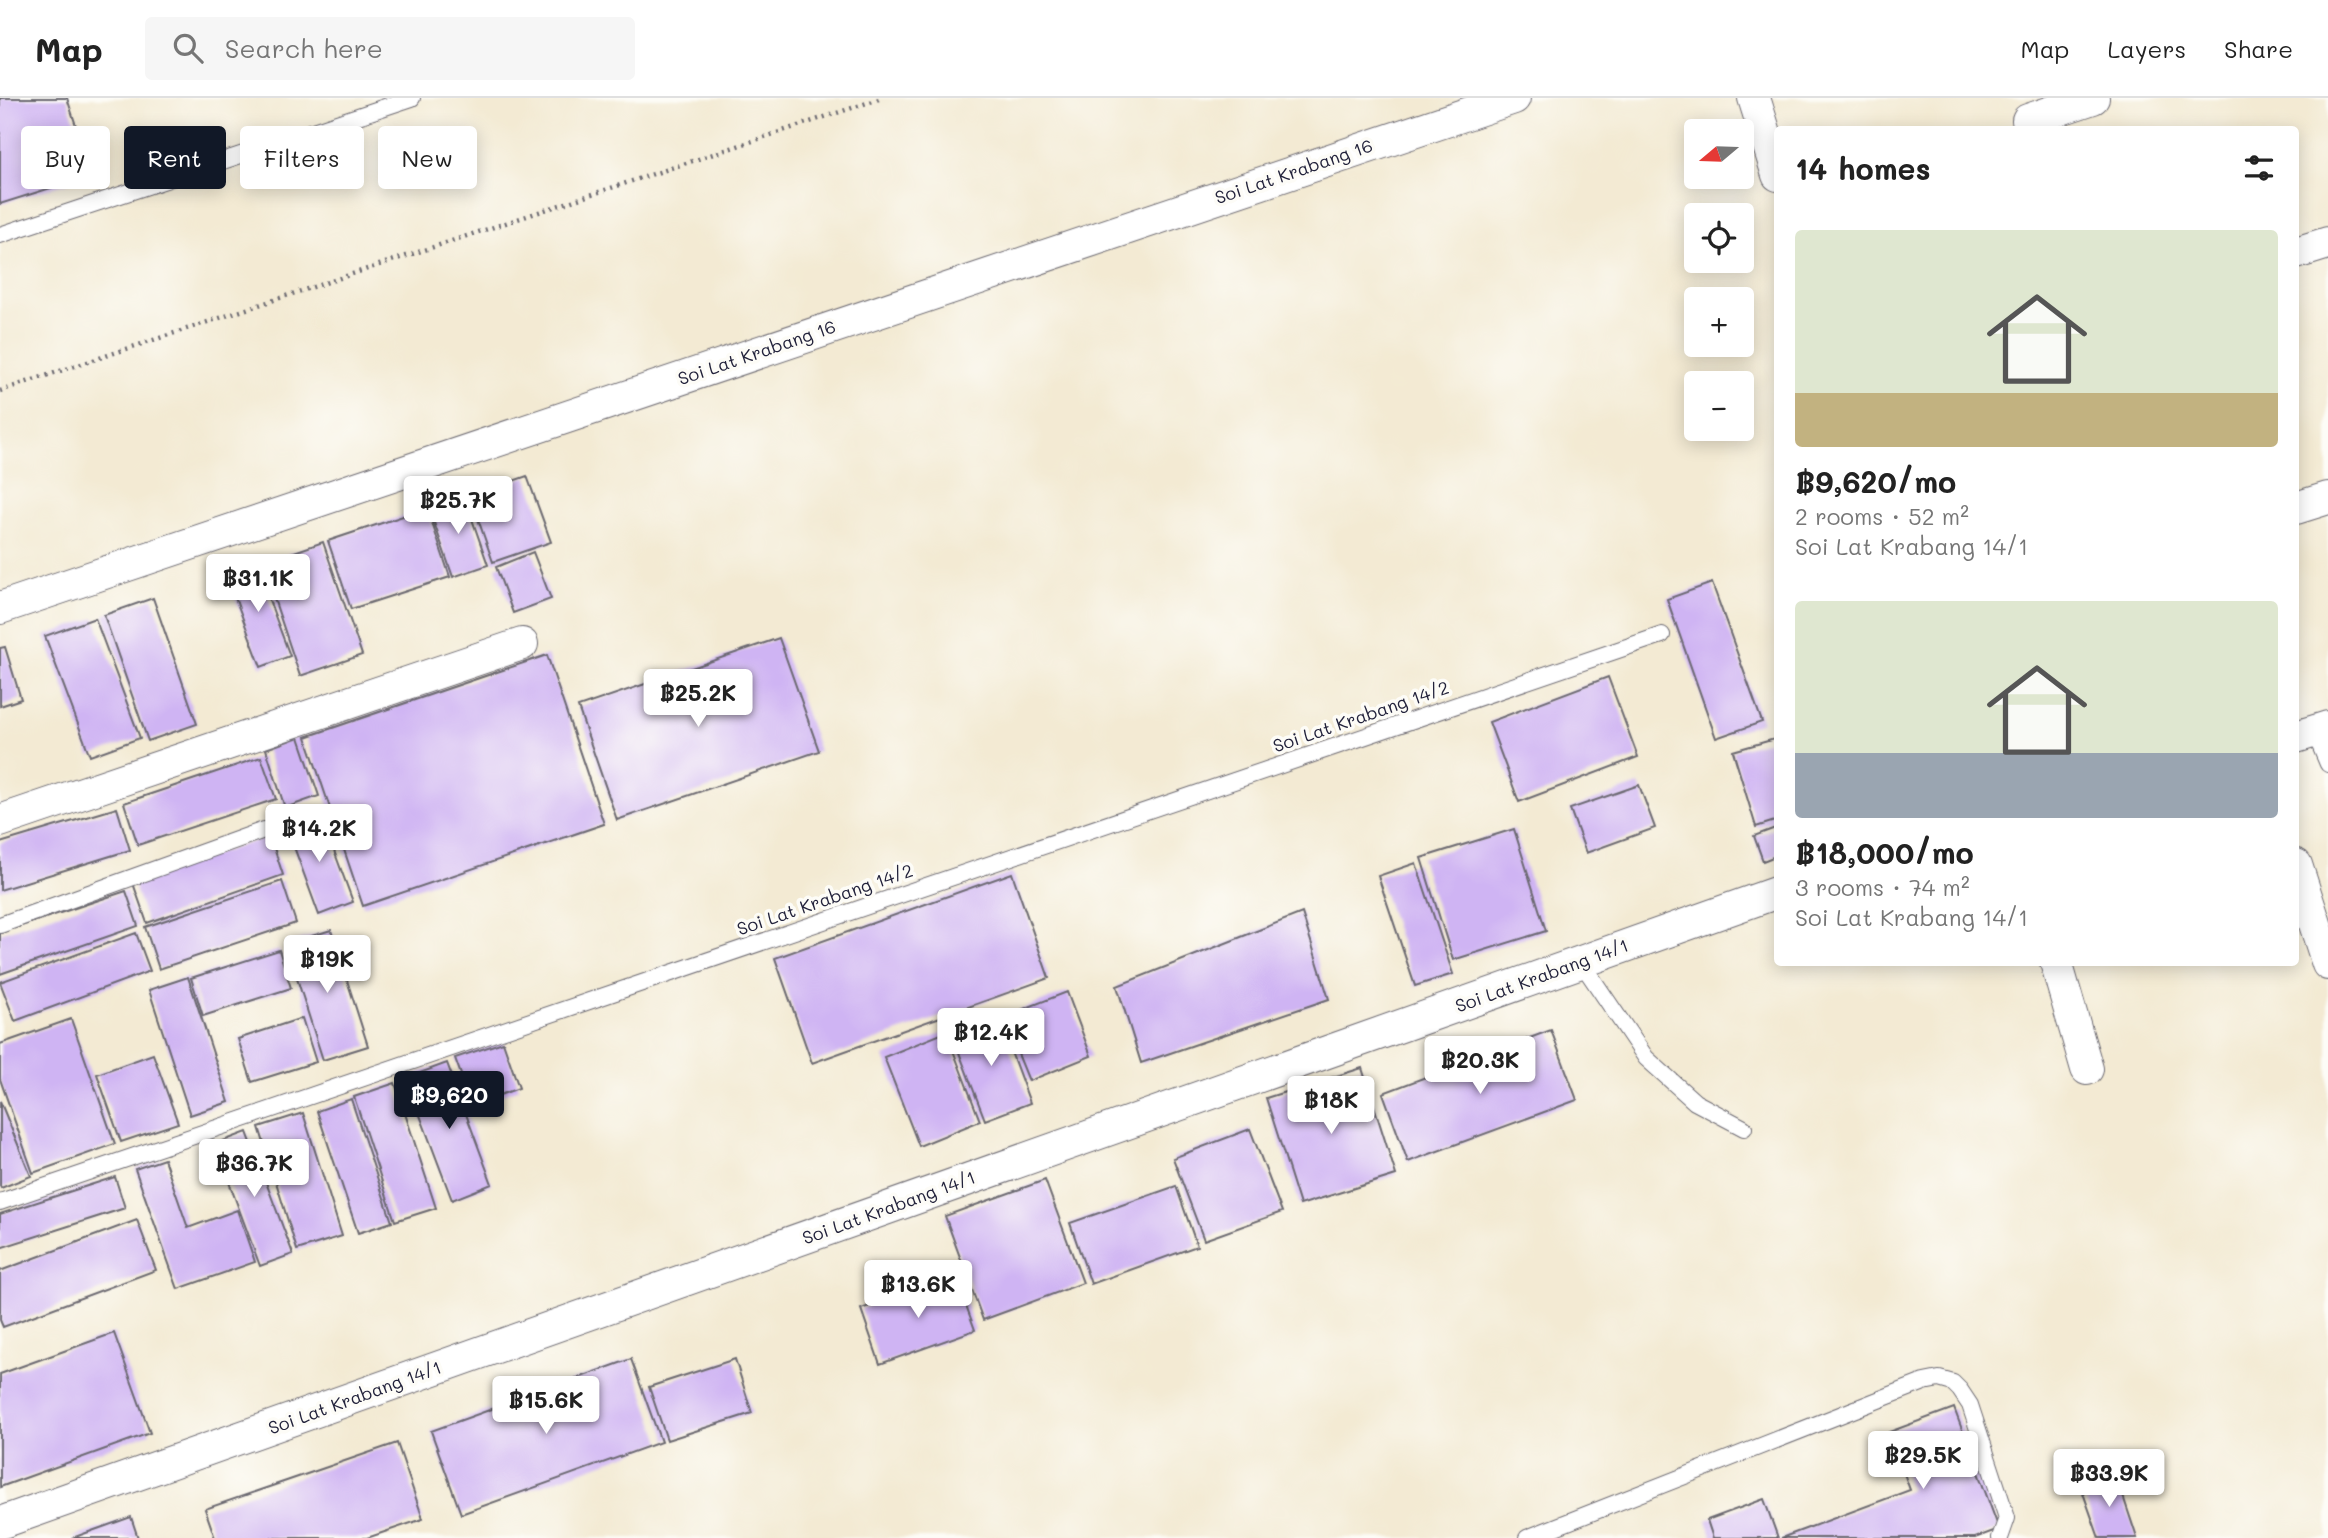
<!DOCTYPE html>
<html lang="en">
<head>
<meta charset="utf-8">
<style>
	:root { --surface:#fff; --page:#f6f6f6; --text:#222; --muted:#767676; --line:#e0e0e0; --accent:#111827 }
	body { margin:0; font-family:Mali,sans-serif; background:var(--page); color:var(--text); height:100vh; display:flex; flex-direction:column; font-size:26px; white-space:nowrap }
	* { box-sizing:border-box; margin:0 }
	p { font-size:23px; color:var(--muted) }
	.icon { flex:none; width:38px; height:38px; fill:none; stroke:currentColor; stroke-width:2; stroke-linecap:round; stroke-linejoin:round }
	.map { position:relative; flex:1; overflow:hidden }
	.drawer { position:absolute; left:1774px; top:28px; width:525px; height:840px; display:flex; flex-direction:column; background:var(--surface); border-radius:7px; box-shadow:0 4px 18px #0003 }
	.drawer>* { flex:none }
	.guide { position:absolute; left:21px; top:28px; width:665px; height:63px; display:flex; gap:14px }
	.needle { width:46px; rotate:251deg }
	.tools { position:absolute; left:1684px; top:21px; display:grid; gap:14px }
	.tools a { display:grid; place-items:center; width:70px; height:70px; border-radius:7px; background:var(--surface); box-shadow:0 4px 18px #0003; font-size:35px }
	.price { position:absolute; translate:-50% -60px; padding:0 16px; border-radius:7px; background:#fff; color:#222; font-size:23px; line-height:46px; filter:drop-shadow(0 2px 4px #0008) }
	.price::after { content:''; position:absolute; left:50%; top:42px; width:21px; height:16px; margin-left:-10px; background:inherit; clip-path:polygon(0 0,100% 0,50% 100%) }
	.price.on { background:var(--accent); color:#fff }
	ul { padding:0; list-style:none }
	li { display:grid; align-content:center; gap:14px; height:371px; padding:0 21px }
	li span { display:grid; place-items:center; height:217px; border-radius:7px; color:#555 }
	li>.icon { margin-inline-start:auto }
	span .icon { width:126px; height:126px; fill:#fffc; stroke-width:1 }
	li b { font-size:30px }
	h2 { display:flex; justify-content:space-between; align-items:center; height:84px; padding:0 21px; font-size:30px }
	.tag { padding:0 24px; border-radius:7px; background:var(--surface); box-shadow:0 4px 18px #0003; font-size:24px; line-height:63px }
	.tag.on { background:var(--accent); color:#fff }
	header { display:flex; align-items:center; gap:42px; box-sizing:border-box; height:98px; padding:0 35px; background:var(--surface); border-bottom:2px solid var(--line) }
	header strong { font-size:33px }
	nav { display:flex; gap:38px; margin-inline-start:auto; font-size:24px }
	.search { width:490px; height:63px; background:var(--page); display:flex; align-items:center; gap:18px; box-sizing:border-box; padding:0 24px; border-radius:7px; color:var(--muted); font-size:26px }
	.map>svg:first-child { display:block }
	.building { fill:#cfb4f3 }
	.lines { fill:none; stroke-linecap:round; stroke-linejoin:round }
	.lane-casing { stroke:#6b6870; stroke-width:18 }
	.street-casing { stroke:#6b6870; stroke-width:34 }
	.path { stroke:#6b6870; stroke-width:4.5; stroke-dasharray:2 5; stroke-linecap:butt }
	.lane { stroke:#fff; stroke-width:16 }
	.street { stroke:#fff; stroke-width:32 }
	.labels { text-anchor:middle; stroke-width:7; stroke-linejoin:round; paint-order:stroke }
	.street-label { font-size:18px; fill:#22223b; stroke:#fdfcf7 }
</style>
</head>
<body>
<header>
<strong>Map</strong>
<div class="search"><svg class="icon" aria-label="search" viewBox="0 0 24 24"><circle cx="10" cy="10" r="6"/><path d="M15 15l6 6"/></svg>Search here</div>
<nav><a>Map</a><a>Layers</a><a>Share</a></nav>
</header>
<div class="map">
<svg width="2328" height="1440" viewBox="0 0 2328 1440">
	<rect width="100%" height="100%" fill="#fdfcf7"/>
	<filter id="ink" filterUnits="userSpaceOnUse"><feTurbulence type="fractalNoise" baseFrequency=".0143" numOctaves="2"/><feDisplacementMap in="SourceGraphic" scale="14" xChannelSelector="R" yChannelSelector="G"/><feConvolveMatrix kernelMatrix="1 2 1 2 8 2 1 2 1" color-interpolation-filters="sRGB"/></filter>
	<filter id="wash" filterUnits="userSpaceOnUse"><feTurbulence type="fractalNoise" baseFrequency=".00686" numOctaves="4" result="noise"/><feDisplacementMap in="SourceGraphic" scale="28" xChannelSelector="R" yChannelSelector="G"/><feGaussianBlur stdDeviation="1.57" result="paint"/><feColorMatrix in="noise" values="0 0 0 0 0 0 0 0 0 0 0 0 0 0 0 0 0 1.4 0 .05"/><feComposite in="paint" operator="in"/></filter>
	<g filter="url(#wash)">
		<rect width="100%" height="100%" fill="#f3ead3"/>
		<g id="blocks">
			<!-- building -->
			<path class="building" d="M 0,0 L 67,0 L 92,77 L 0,106 Z
				M 527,378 L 551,444 L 493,464 L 470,398 Z
				M 464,398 L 488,467 L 453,479 L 429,410 Z
				M 427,410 L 450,479 L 351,511 L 328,443 Z
				M 323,444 L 362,557 L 300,578 L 262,465 Z
				M 533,454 L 551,501 L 513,515 L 496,469 Z
				M 254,462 L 290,558 L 261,569 L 225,473 Z
				M 1712,485 L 1762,624 L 1716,640 L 1667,501 Z
				M 153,500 L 197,626 L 148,643 L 104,517 Z
				M 95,520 L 140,640 L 90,658 L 45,538 Z
				M 779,540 L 819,653 L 617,722 L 578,609 Z
				M 5,549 L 21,601 L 0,608 L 0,550 Z
				M 547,557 L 604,726 L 363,808 L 306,639 Z
				M 1608,579 L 1638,659 L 1519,704 L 1489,624 Z
				M 299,639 L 319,698 L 285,710 L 266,651 Z
				M 1778,640 L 1778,722 L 1756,729 L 1733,653 Z
				M 261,659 L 276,701 L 138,747 L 124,705 Z
				M 1639,687 L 1655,730 L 1586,755 L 1570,711 Z
				M 117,710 L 130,752 L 0,792 L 0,745 Z
				M 320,715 L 353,804 L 319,817 L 286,727 Z
				M 1778,729 L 1778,757 L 1763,763 L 1754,738 Z
				M 1514,731 L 1546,833 L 1453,862 L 1421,760 Z
				M 270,738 L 283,777 L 147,825 L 133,785 Z
				M 1416,765 L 1453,876 L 1415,888 L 1378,778 Z
				M 1012,775 L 1049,880 L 812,965 L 775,860 Z
				M 282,783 L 296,825 L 159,871 L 145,829 Z
				M 126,793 L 138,828 L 0,876 L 0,835 Z
				M 1302,815 L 1329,901 L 1141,965 L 1117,888 Z
				M 331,832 L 368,948 L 323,962 L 286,846 Z
				M 136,835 L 150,873 L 15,923 L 0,884 Z
				M 279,852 L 291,890 L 203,918 L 191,880 Z
				M 188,879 L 229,1004 L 190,1017 L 149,892 Z
				M 1067,894 L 1091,958 L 1029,983 L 1003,919 Z
				M 998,919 L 1030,1005 L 985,1022 L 952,936 Z
				M 302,920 L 316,964 L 252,984 L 238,941 Z
				M 71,921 L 115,1046 L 33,1075 L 0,981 L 0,946 Z
				M 1551,932 L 1577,1002 L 1408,1064 L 1383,995 Z
				M 946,934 L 980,1023 L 919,1048 L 884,959 Z
				M 503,944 L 519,990 L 472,1007 L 455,960 Z
				M 153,956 L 178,1025 L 121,1044 L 97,976 Z
				M 447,965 L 492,1086 L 452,1102 L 406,980 Z
				M 1362,970 L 1396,1077 L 1300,1107 L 1266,1000 Z
				M 395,985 L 436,1110 L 395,1123 L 354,999 Z
				M 351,1001 L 392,1124 L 358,1135 L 317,1013 Z
				M 0,1003 L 31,1078 L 1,1090 L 0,1088 Z
				M 303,1015 L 342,1138 L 297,1152 L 259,1029 Z
				M 1250,1031 L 1282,1114 L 1204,1142 L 1173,1060 Z
				M 247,1034 L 293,1156 L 260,1168 L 215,1046 Z
				M 164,1061 L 188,1130 L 237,1112 L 255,1164 L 178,1191 L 135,1071 Z
				M 115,1079 L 125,1110 L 0,1150 L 0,1116 Z
				M 1045,1082 L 1083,1185 L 983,1222 L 945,1118 Z
				M 1176,1088 L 1197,1148 L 1091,1186 L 1070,1125 Z
				M 137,1122 L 156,1172 L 3,1229 L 0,1222 L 0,1173 Z
				M 955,1177 L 975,1232 L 880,1266 L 861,1211 Z
				M 114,1235 L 150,1335 L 0,1389 L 0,1276 Z
				M 631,1261 L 661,1344 L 461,1416 L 431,1333 Z
				M 735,1261 L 752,1315 L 667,1342 L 649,1289 Z
				M 1954,1310 L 1999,1431 L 1975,1440 L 1781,1440 L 1910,1392 L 1889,1334 Z
				M 397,1345 L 423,1421 L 367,1440 L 215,1440 L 205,1411 Z
				M 2116,1377 L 2137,1440 L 2099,1440 L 2081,1389 Z
				M 1764,1401 L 1778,1440 L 1713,1440 L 1707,1422 Z
				M 131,1419 L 138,1440 L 72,1440 Z"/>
		</g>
	</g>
	<g filter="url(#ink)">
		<use href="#blocks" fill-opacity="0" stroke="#6b6870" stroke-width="2"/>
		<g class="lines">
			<!-- lane casing -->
			<g class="lane-casing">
				<path id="lane" d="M 0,137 L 412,0
					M 2314,633 L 2328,666
					M 0,827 L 264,732
					M 1581,864 L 1646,960 L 1695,1004 L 1744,1030
					M 0,1104 L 1662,537
					M 1527,1440 L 1924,1284 L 1939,1281 L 1953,1285 L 1960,1292 L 1970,1307 L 2007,1420 L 2000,1440"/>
			</g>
			<!-- street casing -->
			<g class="street-casing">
				<path id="street" d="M 1754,0 L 1778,77
					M 2028,22 L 2093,0
					M 2296,155 L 2328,145
					M 2296,410 L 2328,400
					M 0,510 L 1514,0
					M 2296,639 L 2328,629
					M 0,723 L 522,546
					M 2296,767 L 2328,866
					M 2056,864 L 2087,971
					M 0,1425 L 1778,794"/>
			</g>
			<!-- path -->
			<path class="path" d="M 0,293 L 882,0"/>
			<!-- lane -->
			<use href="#lane" class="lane"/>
			<!-- street -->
			<use href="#street" class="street"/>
		</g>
	</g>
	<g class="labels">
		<!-- street labels -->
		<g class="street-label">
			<text transform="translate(1294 74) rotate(-19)" y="6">Soi Lat Krabang 16</text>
			<text transform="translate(757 255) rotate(-19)" y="6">Soi Lat Krabang 16</text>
			<text transform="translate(1361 619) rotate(-19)" y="6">Soi Lat Krabang 14/2</text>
			<text transform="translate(825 802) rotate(-19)" y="6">Soi Lat Krabang 14/2</text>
			<text transform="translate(1542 878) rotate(-20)" y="6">Soi Lat Krabang 14/1</text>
			<text transform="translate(889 1110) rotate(-20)" y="6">Soi Lat Krabang 14/1</text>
			<text transform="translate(355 1300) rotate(-20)" y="6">Soi Lat Krabang 14/1</text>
		</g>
	</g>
</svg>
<div class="tools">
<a><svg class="needle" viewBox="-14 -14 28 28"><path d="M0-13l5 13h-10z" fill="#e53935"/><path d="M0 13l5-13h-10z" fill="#767676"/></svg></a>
<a><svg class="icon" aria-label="locate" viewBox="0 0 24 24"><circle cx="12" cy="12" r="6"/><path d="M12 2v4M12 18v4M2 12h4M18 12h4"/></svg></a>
<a>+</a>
<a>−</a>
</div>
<b class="price" style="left:458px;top:438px">฿25.7K</b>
<b class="price" style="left:258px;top:516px">฿31.1K</b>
<b class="price" style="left:698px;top:631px">฿25.2K</b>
<b class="price" style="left:319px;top:766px">฿14.2K</b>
<b class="price" style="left:327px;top:897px">฿19K</b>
<b class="price" style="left:991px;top:970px">฿12.4K</b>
<b class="price" style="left:1480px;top:998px">฿20.3K</b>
<b class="price on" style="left:449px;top:1033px">฿9,620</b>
<b class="price" style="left:1331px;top:1038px">฿18K</b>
<b class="price" style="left:254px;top:1101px">฿36.7K</b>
<b class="price" style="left:918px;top:1222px">฿13.6K</b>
<b class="price" style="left:546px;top:1338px">฿15.6K</b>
<b class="price" style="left:1923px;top:1393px">฿29.5K</b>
<b class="price" style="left:2109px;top:1411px">฿33.9K</b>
<div class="guide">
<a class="tag">Buy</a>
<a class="tag on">Rent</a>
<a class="tag">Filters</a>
<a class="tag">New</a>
</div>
<section class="drawer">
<h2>14 homes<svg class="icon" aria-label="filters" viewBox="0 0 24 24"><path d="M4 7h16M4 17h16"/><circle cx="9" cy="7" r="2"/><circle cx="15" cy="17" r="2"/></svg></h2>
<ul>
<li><span style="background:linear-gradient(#dfe7d0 75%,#c2b280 0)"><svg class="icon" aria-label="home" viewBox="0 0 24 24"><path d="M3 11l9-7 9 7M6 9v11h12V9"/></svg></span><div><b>฿9,620/mo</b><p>2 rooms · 52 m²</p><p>Soi Lat Krabang 14/1</p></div></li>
<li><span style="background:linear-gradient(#dfe7d0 70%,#9aa5b1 0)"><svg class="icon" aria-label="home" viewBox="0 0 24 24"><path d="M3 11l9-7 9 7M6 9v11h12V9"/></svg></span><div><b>฿18,000/mo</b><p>3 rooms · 74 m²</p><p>Soi Lat Krabang 14/1</p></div></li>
</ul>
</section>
</div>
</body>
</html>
